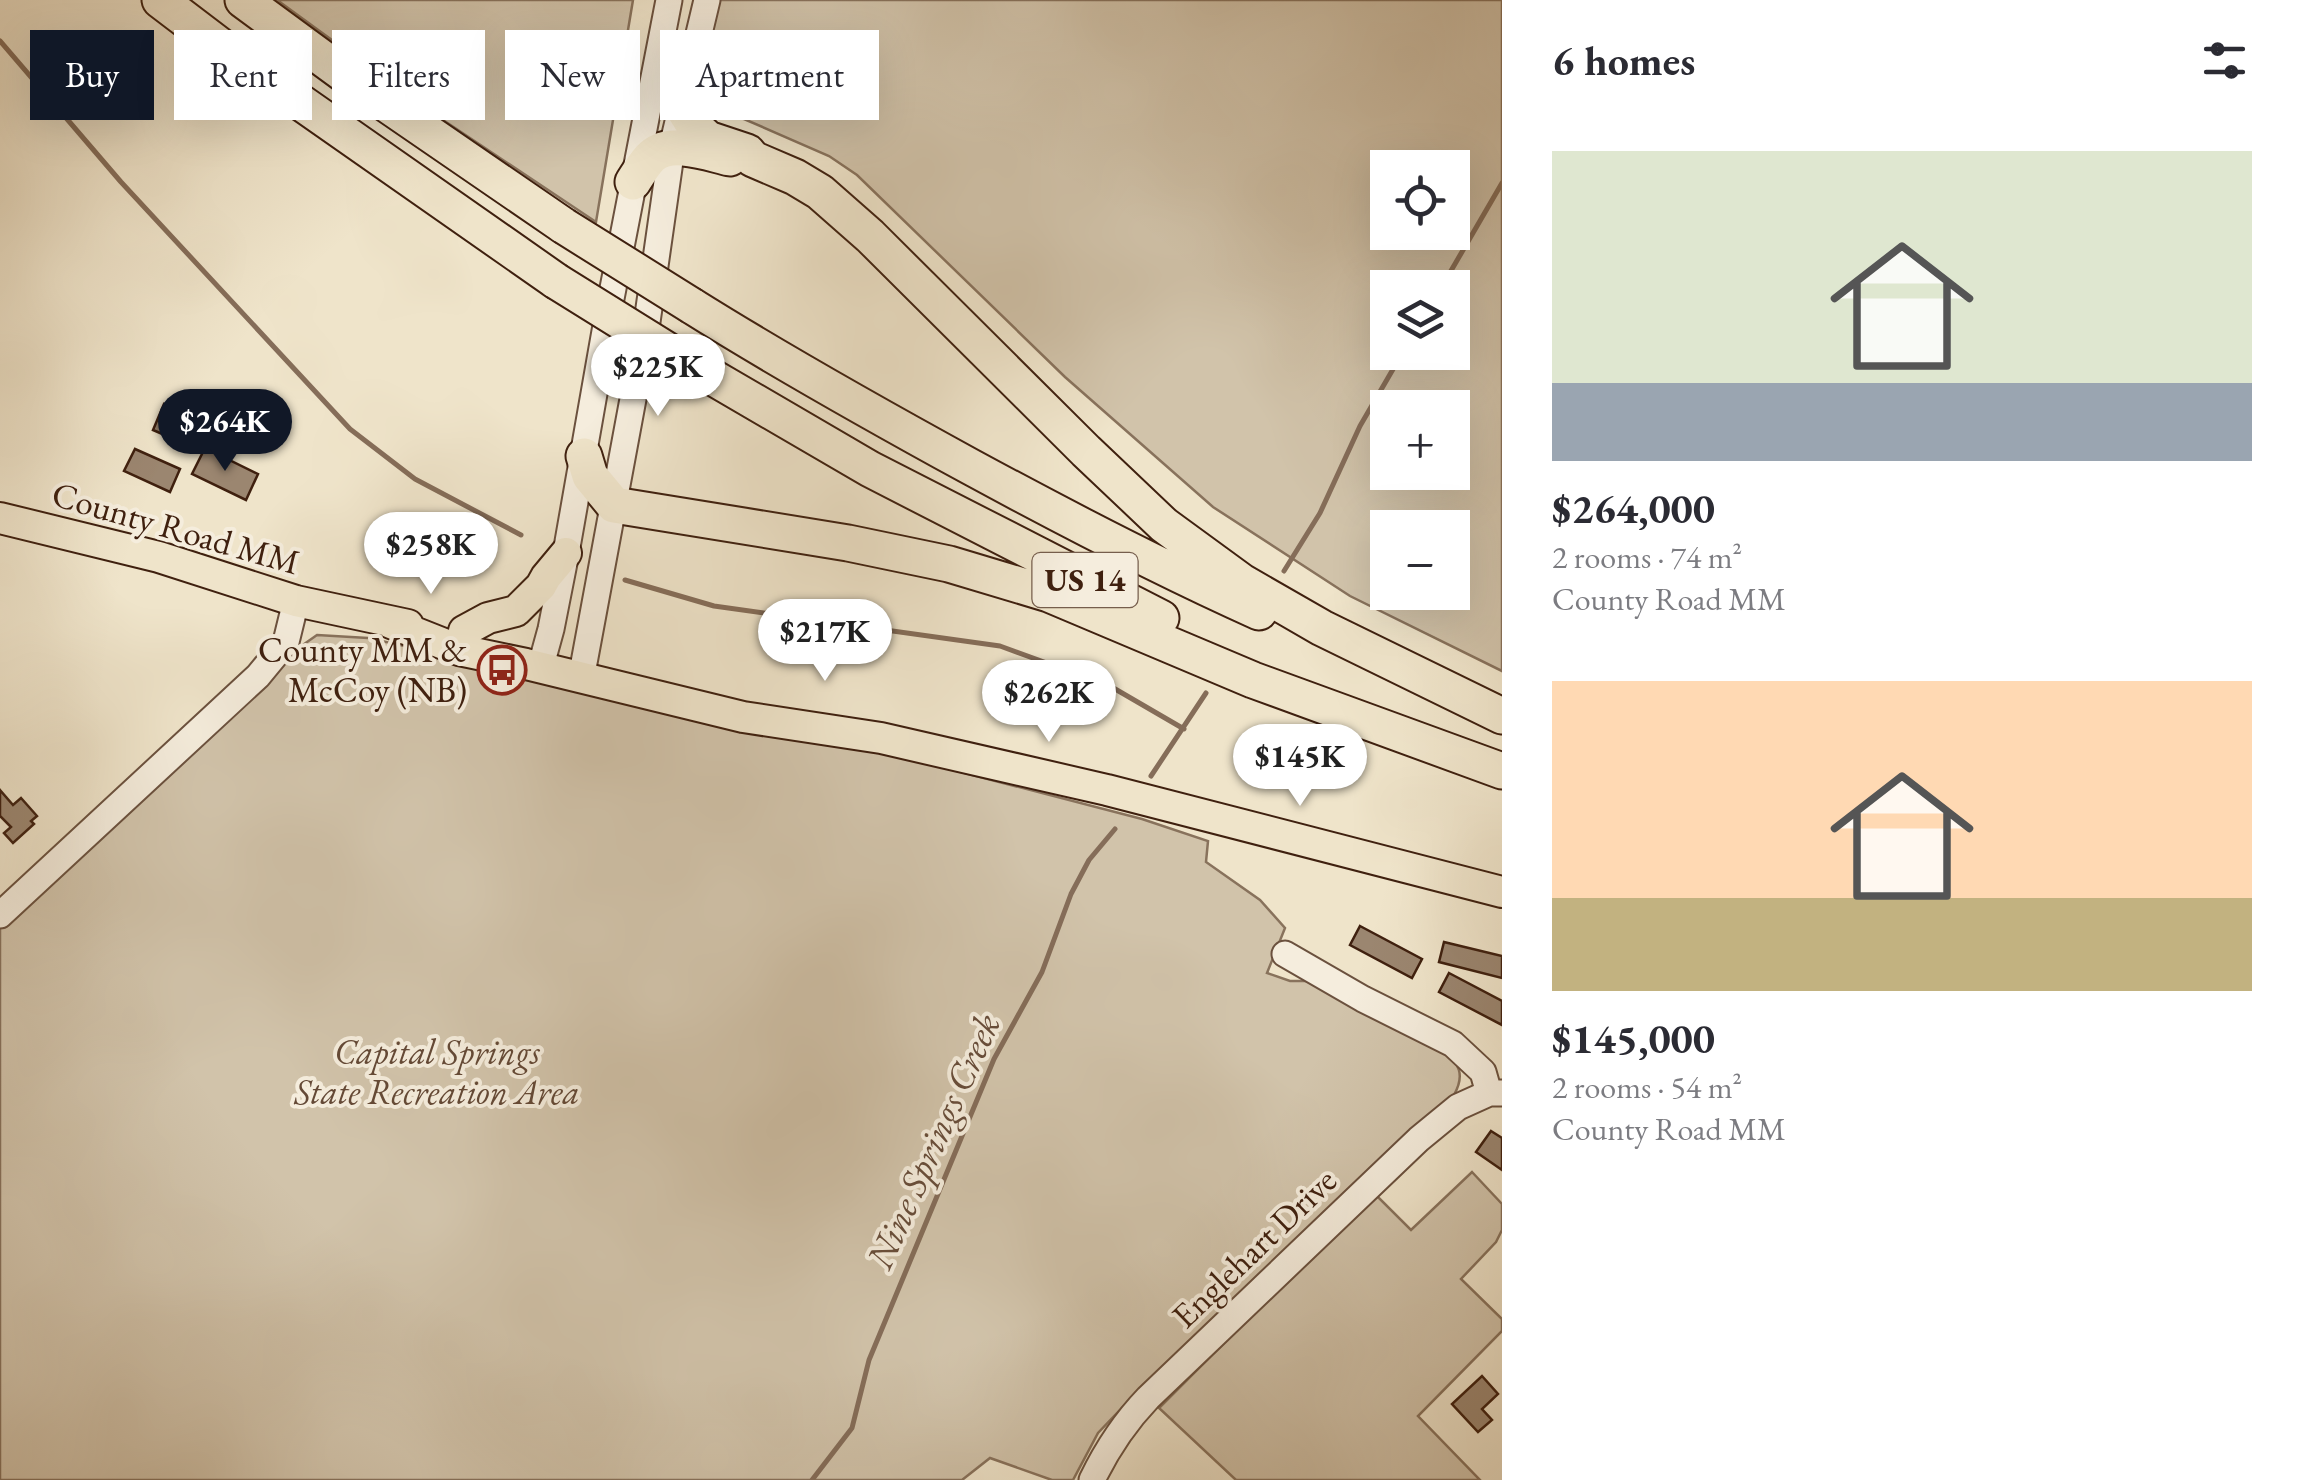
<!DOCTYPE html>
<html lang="en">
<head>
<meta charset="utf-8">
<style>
	:root { --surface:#fff; --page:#f7f7f7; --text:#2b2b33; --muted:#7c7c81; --accent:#111827 }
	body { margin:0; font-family:"EB Garamond",serif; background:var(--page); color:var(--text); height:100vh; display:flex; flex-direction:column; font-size:38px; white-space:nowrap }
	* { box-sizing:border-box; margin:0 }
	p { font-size:32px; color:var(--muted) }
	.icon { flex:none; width:55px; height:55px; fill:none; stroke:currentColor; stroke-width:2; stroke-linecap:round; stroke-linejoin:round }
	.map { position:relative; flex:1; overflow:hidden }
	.sheet { display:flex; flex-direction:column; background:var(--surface); width:800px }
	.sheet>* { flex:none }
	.guide { position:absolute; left:30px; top:30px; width:950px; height:90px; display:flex; gap:20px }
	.fabs { position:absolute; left:1370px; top:150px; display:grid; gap:20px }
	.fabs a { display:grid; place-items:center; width:100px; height:100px; border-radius:0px; background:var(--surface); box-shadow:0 10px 40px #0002; font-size:50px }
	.price { position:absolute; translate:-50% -85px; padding:0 22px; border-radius:35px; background:#fff; color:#222; font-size:32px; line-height:65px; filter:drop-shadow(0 2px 5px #0008) }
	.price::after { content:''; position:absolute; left:50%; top:60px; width:30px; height:22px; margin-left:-15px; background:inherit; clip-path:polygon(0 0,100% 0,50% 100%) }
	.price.on { background:var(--accent); color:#fff }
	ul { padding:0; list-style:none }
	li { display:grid; align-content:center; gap:20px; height:530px; padding:0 50px }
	li span { display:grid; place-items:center; height:310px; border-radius:0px; color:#555 }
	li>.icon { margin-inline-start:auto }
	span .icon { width:180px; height:180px; fill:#fffc; stroke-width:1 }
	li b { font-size:42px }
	h2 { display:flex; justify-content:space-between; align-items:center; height:120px; padding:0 50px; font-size:42px }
	.chip { padding:0 35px; border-radius:0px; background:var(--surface); box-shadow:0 10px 40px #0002; font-size:35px; line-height:90px }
	.chip.on { background:var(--accent); color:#fff }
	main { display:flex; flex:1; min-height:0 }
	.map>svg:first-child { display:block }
	.green { fill:#d1c3aa; stroke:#88725c; stroke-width:2.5; fill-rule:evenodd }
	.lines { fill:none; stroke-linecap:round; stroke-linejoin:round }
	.stream { stroke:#856d59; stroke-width:5 }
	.building { fill:#9b8670; stroke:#3f200f; stroke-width:2.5 }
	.minor-casing { stroke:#6b513e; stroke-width:29 }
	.major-casing { stroke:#3f200f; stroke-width:34 }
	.highway-casing { stroke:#3f200f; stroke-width:39 }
	.minor { stroke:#f5eddd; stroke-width:25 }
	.major { stroke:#efe4ca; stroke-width:30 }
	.highway { stroke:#efe4ca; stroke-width:35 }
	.highway-bridge-casing { stroke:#3f200f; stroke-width:39; stroke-linecap:butt }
	.highway-bridge { stroke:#efe4ca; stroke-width:35 }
	.labels { text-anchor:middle; stroke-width:8; stroke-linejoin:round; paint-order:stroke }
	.shield { fill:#f5eddd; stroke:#765e4d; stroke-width:2.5 }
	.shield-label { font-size:32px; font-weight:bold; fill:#3f200f }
	.street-label { font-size:35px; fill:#3f200f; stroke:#f5eddd }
	.poi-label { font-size:35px; fill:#3f200f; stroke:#f5eddd; text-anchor:end }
	.park-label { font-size:35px; font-style:italic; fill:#644936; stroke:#f5eddd }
	.water-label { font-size:38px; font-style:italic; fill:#684d3a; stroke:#f5eddd }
</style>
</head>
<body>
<main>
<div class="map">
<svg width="1502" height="1480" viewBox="0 0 1502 1480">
	<rect width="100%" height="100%" fill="#efe4ca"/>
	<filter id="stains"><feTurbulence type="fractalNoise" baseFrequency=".002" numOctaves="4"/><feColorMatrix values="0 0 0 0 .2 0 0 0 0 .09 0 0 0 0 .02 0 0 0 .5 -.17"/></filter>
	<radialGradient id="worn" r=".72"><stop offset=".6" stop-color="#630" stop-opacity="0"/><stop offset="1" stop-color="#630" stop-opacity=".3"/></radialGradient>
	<!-- green -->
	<path class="green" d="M 277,0 L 633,0 L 596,222 L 428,110 Z
		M 712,0 L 1502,0 L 1502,671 L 1350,596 L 1213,507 L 1065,377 L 857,175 L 829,156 L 744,119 L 692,110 ZM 1388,168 L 1452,168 L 1452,232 L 1388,232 ZM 1388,288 L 1452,288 L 1452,352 L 1388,352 ZM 1388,408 L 1452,408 L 1452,472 L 1388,472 ZM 1388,528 L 1452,528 L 1452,592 L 1388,592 Z
		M 317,635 L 368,638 L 658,702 L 818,735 L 1142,819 L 1208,841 L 1206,862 L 1260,900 L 1285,928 L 1267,973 L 1290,981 L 1306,981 L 1442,1051 C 1460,1063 1465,1075 1454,1095 L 1143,1386 L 1098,1433 L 1073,1480 L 1052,1480 L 990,1458 L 962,1480 L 0,1480 L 0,916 L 290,654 Z
		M 1472,1172 L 1502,1204 L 1502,1230 L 1496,1242 L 1461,1279 L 1502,1319 L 1502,1331 L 1418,1416 L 1480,1480 L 1236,1480 L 1159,1408 L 1374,1193 L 1411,1230 Z"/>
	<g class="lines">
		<!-- stream -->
		<path class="stream" d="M 0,41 L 121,182 L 350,429 L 415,479 L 521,535
			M 1441,288 L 1502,183
			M 1284,571 L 1320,513 L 1360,426 L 1403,352
			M 625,580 L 714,606 L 1000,646 L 1110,686 L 1184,729
			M 1151,776 L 1206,693
			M 812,1480 L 852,1428 L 869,1360 L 994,1059 L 1042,972 L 1071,894 L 1089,860 L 1115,829"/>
	</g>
	<!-- building -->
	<path class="building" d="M 164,404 L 204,421 L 193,447 L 153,430 Z
		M 205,448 L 258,474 L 246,500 L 192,474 Z
		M 135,449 L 180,469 L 170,492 L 124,471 Z
		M 0,790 L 13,805 L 21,798 L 37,816 L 31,821 L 34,824 L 13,843 L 4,833 L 11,827 L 0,816 Z
		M 1360,926 L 1422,959 L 1412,978 L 1350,945 Z
		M 1444,942 L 1502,956 L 1502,978 L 1439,962 Z
		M 1449,973 L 1502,1001 L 1502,1025 L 1439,992 Z
		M 1491,1131 L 1502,1138 L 1502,1170 L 1476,1152 Z
		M 1482,1376 L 1498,1394 L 1482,1409 L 1492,1420 L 1478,1432 L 1452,1404 Z"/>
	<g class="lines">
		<!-- minor casing -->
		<g class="minor-casing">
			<path id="minor" d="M 540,669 L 551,629 L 566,553 L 608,314 L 669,0
				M 581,679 L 646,329 L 672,147 L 707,0
				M 0,915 L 258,676 L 286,642 L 296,601
				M 1285,954 L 1363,999 L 1453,1044 L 1483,1072 L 1489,1093 L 1502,1093
				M 1092,1480 C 1107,1449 1124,1423 1148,1398 L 1419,1139 L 1458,1107 L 1489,1093"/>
		</g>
		<!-- major casing -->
		<g class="major-casing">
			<path id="major" d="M 0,518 L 159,557 L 296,601 L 408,625
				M 391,623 L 459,650 L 526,664 L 743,717 L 881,738 L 1107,790 L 1502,892
				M 464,631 L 488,618 L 516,611 L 541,586 L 546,577 L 566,553"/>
		</g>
		<!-- highway casing -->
		<g class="highway-casing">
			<path id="highway" d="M 160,0 L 223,48 L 556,281
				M 243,0 L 363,88 L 564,226
				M 683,108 L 695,127 L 708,139 L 747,152 L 753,159 L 795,177 L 820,192 L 870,236 L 1086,451 L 1164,525 L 1242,582 L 1322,628 L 1502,716
				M 633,182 C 639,173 645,162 652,156 C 672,139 708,153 730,158
				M 692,306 C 783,363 876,415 971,467 C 1065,518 1161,568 1259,612
				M 683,360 L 870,469 L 1161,618
				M 584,456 L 590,476 L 614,505 L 848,543 L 949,564 L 1049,594 L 1253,680 L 1502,771"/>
		</g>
		<!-- minor -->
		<use href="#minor" class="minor"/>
		<!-- major -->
		<use href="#major" class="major"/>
		<!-- highway -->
		<use href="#highway" class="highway"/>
		<!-- highway-bridge casing -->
		<g class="highway-bridge-casing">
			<path id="highway-bridge" d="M 564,226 L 692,306
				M 556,281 L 683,360"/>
		</g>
		<!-- highway-bridge -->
		<use href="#highway-bridge" class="highway-bridge"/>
	</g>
	<!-- icons -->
	<defs>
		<g id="bus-ring" transform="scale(2.5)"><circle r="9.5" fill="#f5eddd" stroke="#8f2418" stroke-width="1.5"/><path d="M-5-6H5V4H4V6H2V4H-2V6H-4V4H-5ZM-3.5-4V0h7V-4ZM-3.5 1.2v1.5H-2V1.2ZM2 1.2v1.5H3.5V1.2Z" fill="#8f2418"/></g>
	</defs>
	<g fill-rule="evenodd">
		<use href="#bus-ring" x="502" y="670"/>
	</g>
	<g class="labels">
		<!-- shield labels -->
		<rect class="shield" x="1032.5" y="553" width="105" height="54" rx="8"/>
		<g class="shield-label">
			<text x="1085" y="591">US 14</text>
		</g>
		<!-- street labels -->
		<g class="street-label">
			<text transform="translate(176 528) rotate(16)" y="12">County Road MM</text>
			<text transform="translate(1254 1248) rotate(-44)" y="12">Englehart Drive</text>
		</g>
		<!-- poi labels -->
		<g class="poi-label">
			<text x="467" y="662">County MM &amp;<tspan x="467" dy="40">McCoy (NB)</tspan></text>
		</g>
		<!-- park labels -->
		<g class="park-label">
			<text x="437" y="1064">Capital Springs<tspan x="437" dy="40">State Recreation Area</tspan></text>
		</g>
		<!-- water labels -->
		<g class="water-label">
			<text transform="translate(933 1141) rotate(-66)" y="13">Nine Springs Creek</text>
		</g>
	</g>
	<rect width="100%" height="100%" filter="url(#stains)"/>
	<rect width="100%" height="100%" fill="url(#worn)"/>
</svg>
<div class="fabs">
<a><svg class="icon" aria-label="locate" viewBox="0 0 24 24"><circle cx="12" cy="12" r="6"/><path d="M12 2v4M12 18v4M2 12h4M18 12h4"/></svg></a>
<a><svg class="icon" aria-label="layers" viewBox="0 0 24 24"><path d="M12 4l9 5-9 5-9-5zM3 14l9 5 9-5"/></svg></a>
<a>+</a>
<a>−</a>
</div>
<b class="price" style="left:658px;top:419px">$225K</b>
<b class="price on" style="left:225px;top:474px">$264K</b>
<b class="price" style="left:431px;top:597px">$258K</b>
<b class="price" style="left:825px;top:684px">$217K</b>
<b class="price" style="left:1049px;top:745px">$262K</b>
<b class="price" style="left:1300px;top:809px">$145K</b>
<div class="guide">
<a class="chip on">Buy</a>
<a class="chip">Rent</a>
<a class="chip">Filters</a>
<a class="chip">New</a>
<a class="chip">Apartment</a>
</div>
</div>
<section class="sheet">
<h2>6 homes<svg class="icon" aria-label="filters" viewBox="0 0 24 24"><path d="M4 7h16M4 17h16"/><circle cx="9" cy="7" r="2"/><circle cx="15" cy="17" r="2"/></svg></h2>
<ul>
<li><span style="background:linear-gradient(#dfe7d0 75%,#9aa5b1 0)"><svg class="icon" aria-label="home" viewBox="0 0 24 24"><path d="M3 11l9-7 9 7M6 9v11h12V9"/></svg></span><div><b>$264,000</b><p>2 rooms · 74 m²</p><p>County Road MM</p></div></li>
<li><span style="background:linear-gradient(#ffd9b3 70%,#c2b280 0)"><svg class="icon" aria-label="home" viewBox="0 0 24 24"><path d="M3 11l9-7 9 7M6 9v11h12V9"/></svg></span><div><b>$145,000</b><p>2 rooms · 54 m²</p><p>County Road MM</p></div></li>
</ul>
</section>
</main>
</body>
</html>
